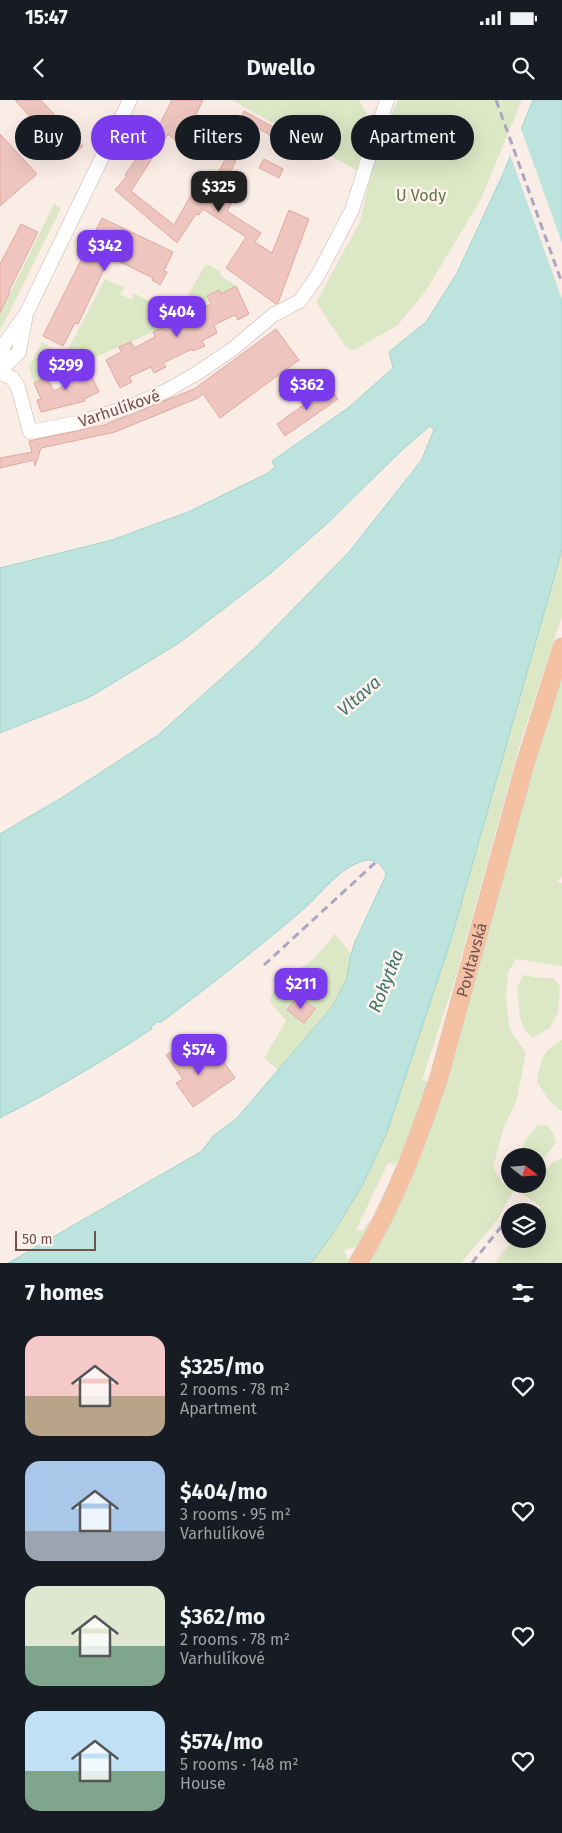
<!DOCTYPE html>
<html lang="en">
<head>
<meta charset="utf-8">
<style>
	:root { --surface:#171b24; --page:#242831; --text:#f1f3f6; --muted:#9ea1a6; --accent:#7c3aed }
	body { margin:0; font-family:"Fira Sans",sans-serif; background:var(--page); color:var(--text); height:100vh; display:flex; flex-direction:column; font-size:19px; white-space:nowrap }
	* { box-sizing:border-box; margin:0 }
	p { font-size:16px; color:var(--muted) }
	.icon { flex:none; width:28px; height:28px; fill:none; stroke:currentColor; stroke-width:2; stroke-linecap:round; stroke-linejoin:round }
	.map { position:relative; height:1163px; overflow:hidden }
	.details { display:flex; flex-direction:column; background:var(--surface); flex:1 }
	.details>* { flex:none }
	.guide { position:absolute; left:15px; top:15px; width:532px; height:45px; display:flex; gap:10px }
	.needle { width:32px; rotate:107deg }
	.fabs { position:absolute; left:501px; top:1048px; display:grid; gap:10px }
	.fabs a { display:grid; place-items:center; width:45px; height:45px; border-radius:50%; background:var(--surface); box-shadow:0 5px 20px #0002; font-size:25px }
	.scale { position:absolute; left:15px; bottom:12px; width:81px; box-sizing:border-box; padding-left:5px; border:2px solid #72504d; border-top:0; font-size:14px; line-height:18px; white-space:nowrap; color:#72504d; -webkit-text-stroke:4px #fef2ec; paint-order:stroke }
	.price { position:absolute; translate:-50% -42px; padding:0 11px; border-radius:10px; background:var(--accent); color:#fff; font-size:16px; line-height:32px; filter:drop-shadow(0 1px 2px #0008) }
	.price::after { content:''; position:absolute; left:50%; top:30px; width:15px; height:11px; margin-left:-8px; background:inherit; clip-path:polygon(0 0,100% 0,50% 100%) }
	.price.current { background:#222; color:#fff }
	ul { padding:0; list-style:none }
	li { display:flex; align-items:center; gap:15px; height:125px; padding:0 25px }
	li span { display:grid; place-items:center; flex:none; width:140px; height:100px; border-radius:15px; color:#555 }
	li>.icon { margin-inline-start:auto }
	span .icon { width:60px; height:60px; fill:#fffc; stroke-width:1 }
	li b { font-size:21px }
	h2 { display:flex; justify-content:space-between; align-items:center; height:60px; padding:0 25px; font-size:21px }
	.chip { padding:0 18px; border-radius:22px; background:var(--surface); box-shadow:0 5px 20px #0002; font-size:18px; line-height:45px }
	.chip.current { background:var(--accent); color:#fff }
	.status { display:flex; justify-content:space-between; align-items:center; height:35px; padding:0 25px; background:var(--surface); direction:ltr }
	.status svg { height:14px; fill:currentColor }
	header { display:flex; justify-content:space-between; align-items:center; height:65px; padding:0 25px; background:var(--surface); font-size:22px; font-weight:700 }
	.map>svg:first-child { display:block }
	.green { fill:#dce7c5; fill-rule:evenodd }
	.water { fill:#bce3de; stroke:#a3d4ce }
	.pier { fill:#faede6 }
	.building { fill:#eec6bf; stroke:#dfa9a1 }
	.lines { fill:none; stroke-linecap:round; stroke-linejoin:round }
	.minor-casing { stroke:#cdb5b0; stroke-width:15 }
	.major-casing { stroke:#d5caca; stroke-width:19 }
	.minor { stroke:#fff; stroke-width:14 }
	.major { stroke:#f4c1a3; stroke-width:18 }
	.rail { stroke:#ada5c3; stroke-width:3; stroke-dasharray:8 5; stroke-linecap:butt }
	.labels { text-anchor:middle; stroke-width:5; stroke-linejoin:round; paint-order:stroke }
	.park-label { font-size:16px; fill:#617745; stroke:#fef2ec }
	.street-label { font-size:16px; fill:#72504d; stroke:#fef2ec }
	.water-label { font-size:18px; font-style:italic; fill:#427671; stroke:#fef2ec }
</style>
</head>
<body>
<div class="status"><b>15:47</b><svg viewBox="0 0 49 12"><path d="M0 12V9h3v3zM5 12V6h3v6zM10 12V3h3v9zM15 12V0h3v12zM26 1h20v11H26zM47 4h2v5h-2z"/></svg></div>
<header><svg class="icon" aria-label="back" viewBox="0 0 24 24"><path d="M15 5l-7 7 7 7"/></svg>Dwello<svg class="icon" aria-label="search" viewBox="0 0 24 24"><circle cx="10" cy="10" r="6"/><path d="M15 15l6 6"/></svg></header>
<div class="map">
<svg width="562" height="1163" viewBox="0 0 562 1163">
	<rect width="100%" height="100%" fill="#faede6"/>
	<!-- green -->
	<path class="green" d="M 232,0 L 358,0 C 365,7 365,15 372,22 L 356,70 Z
		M 398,0 L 522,0 L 480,101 L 425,192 L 398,225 L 354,250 L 345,246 L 316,202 L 360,122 L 373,65 L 390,17 Z
		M 54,104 L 61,108 L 0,231 L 0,214 Z
		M 206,164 L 221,172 L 220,175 L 236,186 L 225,192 L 225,194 L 208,196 L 205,207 L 131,242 L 34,283 L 29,267 L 42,242 L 65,255 L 105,179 L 125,188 L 120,194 L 132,200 L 133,193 L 177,214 Z
		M 562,450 L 562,516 L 519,647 L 456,876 L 422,980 L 429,982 L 412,1033 L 394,1067 L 393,1064 L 388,1063 L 356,1130 L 363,1131 L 370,1119 L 364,1138 L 359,1146 L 344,1150 L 347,1158 L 350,1160 L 349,1163 L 311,1163 L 332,1135 L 490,699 Z
		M 562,575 L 562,777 L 556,782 L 562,783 L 562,866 L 516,859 L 508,872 L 506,900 L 510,930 L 526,953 L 516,1002 L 504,1027 L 493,1067 L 503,1084 L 538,1084 L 538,1079 L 552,1063 L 562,1058 L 562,1163 L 494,1163 L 514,1139 L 538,1139 L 538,1113 L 541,1107 L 515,1088 L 497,1120 L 461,1163 L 368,1163 L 382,1141 L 439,1000 L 485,841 L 526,682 Z
		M 335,834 L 351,854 L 347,878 L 332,907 L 278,970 L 264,958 L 286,921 L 270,901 C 275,880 296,873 311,861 C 320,853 327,843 335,834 ZM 296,899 L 302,903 L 304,900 L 315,909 L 304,923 L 287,910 Z
		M 523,875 L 541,878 L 553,878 L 560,886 L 558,912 L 550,928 L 532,938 L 524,929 L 520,917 L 517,888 Z
		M 562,940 L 562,1011 L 561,1011 L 548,999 L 537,982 C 541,961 541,951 562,940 Z
		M 546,1025 L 553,1033 L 556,1043 L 539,1063 L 538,1056 L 522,1056 L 519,1054 L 526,1040 L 536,1026 Z"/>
	<!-- water -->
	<path class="water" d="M 533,0 L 562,0 L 562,450 L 449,846 L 387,1032 L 363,1084 L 332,1135 L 311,1163 L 8,1163 L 202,1051 L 213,1036 L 236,1019 L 332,907 L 347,878 L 351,854 L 355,842 L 386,775 C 383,765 374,757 363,761 C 337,769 319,797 298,814 C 253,852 207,888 160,923 L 158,921 L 151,927 L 152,929 C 103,961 53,991 0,1018 L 0,734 L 66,695 L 158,635 L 254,549 L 348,453 L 421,361 L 434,330 L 430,326 L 402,350 L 331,420 L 271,473 L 179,543 L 90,597 L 0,633 L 0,468 L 112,440 L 188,412 L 268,373 L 275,367 L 272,361 L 348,308 L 393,268 L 389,252 L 426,222 L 457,173 L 503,74 Z"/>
	<!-- pier -->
	<path class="pier" d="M 520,26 L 562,143 L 562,199 L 509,52 Z"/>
	<!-- building -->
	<path class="building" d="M 15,0 L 41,0 L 83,46 L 68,59 Z
		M 172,0 L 203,0 L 181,45 L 168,34 L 131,91 L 174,125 L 195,88 L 222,102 L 233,83 L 241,88 L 227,111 L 261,133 L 255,142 L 272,153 L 289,110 L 309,119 L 278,203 L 276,204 L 226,168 L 246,137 L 203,109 L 199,115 L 196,114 L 177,143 L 115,90 L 127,76 L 125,75 L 159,26 Z
		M 244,11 L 306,45 L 302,54 L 277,42 L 278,40 L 241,18 Z
		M 0,34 L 37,74 L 0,106 Z
		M 227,56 L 236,61 L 229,75 L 219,71 Z
		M 264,59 L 283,69 L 279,78 L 259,68 Z
		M 102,118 L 173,152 L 164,171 L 167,172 L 160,185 L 152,180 L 153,178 L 110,157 L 78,224 L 75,223 L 63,246 L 43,236 Z
		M 21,124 L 38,132 L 9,191 L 10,192 L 0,213 L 0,164 Z
		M 236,186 L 249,214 L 238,220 L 235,215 L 214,225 L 217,233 L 202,241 L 205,246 L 193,251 L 192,249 L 163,263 L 166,267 L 154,273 L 151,267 L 129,277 L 132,282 L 120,288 L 106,260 L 121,252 L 119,247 L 131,242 L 134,248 L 155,237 L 153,232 L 165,227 L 166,230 L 195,216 L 193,213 L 211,204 L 207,196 L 219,190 L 221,194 Z
		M 276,229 L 299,260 L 220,318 L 203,294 L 198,298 L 115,332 L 41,348 L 35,366 L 34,360 L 0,368 L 0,358 L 32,352 L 29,341 L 104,325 L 194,289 Z
		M 87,266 L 99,292 L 84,299 L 85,301 L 41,312 L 37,300 L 41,299 L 34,283 L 47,277 L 54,291 L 74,281 L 72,277 L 77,275 L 75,271 Z
		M 329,287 L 338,299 L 285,336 L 277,324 Z
		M 296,899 L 302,903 L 304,900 L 315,909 L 304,923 L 287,910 Z
		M 182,945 L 198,968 L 218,954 L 235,978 L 193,1007 L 176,983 L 183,979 L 166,955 Z"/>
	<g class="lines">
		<!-- minor casing -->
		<g class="minor-casing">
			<path id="minor" d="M 0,264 L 4,245 L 26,214 L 130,0
				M 0,271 L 19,252 L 25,220
				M 0,273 L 12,278 L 18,287 L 30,332 L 77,323 L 129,307 L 166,291 L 199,272 L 234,248 L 273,215 L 300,201 L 318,175 L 352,110 L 387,0"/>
		</g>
		<!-- major casing -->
		<g class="major-casing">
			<g id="major">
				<path id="s1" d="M 358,1163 C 394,1105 417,1042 439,977 L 525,664 L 562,547"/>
			</g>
		</g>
		<!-- minor -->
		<use href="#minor" class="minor"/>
		<!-- major -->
		<use href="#major" class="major"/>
		<!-- rail -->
		<path class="rail" d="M 496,0 L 562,183
			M 264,865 L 376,762
			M 514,1111 L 518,1106
			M 472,1163 L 510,1116"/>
	</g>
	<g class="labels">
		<!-- park labels -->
		<g class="park-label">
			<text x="421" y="101">U Vody</text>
		</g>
		<!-- street labels -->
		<g class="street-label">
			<text transform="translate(119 308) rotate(-19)" y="6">Varhulíkové</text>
			<text dy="6" stroke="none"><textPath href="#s1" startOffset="325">Povltavská</textPath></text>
		</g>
		<!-- water labels -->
		<g class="water-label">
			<text transform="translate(359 596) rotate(-41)" y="6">Vltava</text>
			<text transform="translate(386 881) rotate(-68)" y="6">Rokytka</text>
		</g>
	</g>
</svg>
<div class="fabs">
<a><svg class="needle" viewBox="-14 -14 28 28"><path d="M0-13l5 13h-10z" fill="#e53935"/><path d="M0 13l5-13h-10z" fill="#9ea1a6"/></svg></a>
<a><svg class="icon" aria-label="layers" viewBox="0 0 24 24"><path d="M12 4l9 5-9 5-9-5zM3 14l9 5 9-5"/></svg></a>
</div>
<div class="scale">50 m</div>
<b class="price current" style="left:219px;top:113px">$325</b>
<b class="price" style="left:105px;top:172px">$342</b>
<b class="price" style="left:177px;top:238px">$404</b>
<b class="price" style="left:66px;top:291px">$299</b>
<b class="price" style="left:307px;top:311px">$362</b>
<b class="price" style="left:301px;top:910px">$211</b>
<b class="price" style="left:199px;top:976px">$574</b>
<div class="guide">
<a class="chip">Buy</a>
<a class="chip current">Rent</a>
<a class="chip">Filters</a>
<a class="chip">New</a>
<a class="chip">Apartment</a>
</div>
</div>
<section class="details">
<h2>7 homes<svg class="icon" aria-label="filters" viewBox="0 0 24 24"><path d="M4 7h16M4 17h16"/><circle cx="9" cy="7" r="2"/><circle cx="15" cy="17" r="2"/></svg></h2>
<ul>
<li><span style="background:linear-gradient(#f6c9c9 60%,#b9a48a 0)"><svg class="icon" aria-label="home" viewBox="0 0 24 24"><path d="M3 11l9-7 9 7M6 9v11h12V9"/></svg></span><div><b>$325/mo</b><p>2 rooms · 78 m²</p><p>Apartment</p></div><svg class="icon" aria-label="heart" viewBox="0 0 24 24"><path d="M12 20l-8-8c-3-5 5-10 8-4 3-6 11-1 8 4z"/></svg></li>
<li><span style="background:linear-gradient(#a9c7e8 70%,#9aa5b1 0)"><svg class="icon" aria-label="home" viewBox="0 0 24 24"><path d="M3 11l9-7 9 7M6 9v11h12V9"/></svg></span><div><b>$404/mo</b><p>3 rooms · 95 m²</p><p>Varhulíkové</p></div><svg class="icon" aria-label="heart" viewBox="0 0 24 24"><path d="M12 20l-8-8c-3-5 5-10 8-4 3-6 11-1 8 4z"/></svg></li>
<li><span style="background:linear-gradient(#dfe7d0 60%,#7fa58c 0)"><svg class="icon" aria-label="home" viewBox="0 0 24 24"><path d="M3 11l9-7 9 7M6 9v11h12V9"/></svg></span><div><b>$362/mo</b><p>2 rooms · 78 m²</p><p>Varhulíkové</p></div><svg class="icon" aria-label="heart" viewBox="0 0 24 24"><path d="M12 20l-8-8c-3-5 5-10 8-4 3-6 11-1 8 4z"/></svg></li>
<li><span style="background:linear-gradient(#bfe0f5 60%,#7fa58c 0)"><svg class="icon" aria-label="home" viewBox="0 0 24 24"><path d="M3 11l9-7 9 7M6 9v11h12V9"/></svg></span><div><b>$574/mo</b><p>5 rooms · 148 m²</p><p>House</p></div><svg class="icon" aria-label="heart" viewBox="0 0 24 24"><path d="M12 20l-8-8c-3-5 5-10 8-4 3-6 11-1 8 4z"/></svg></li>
</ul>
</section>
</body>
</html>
